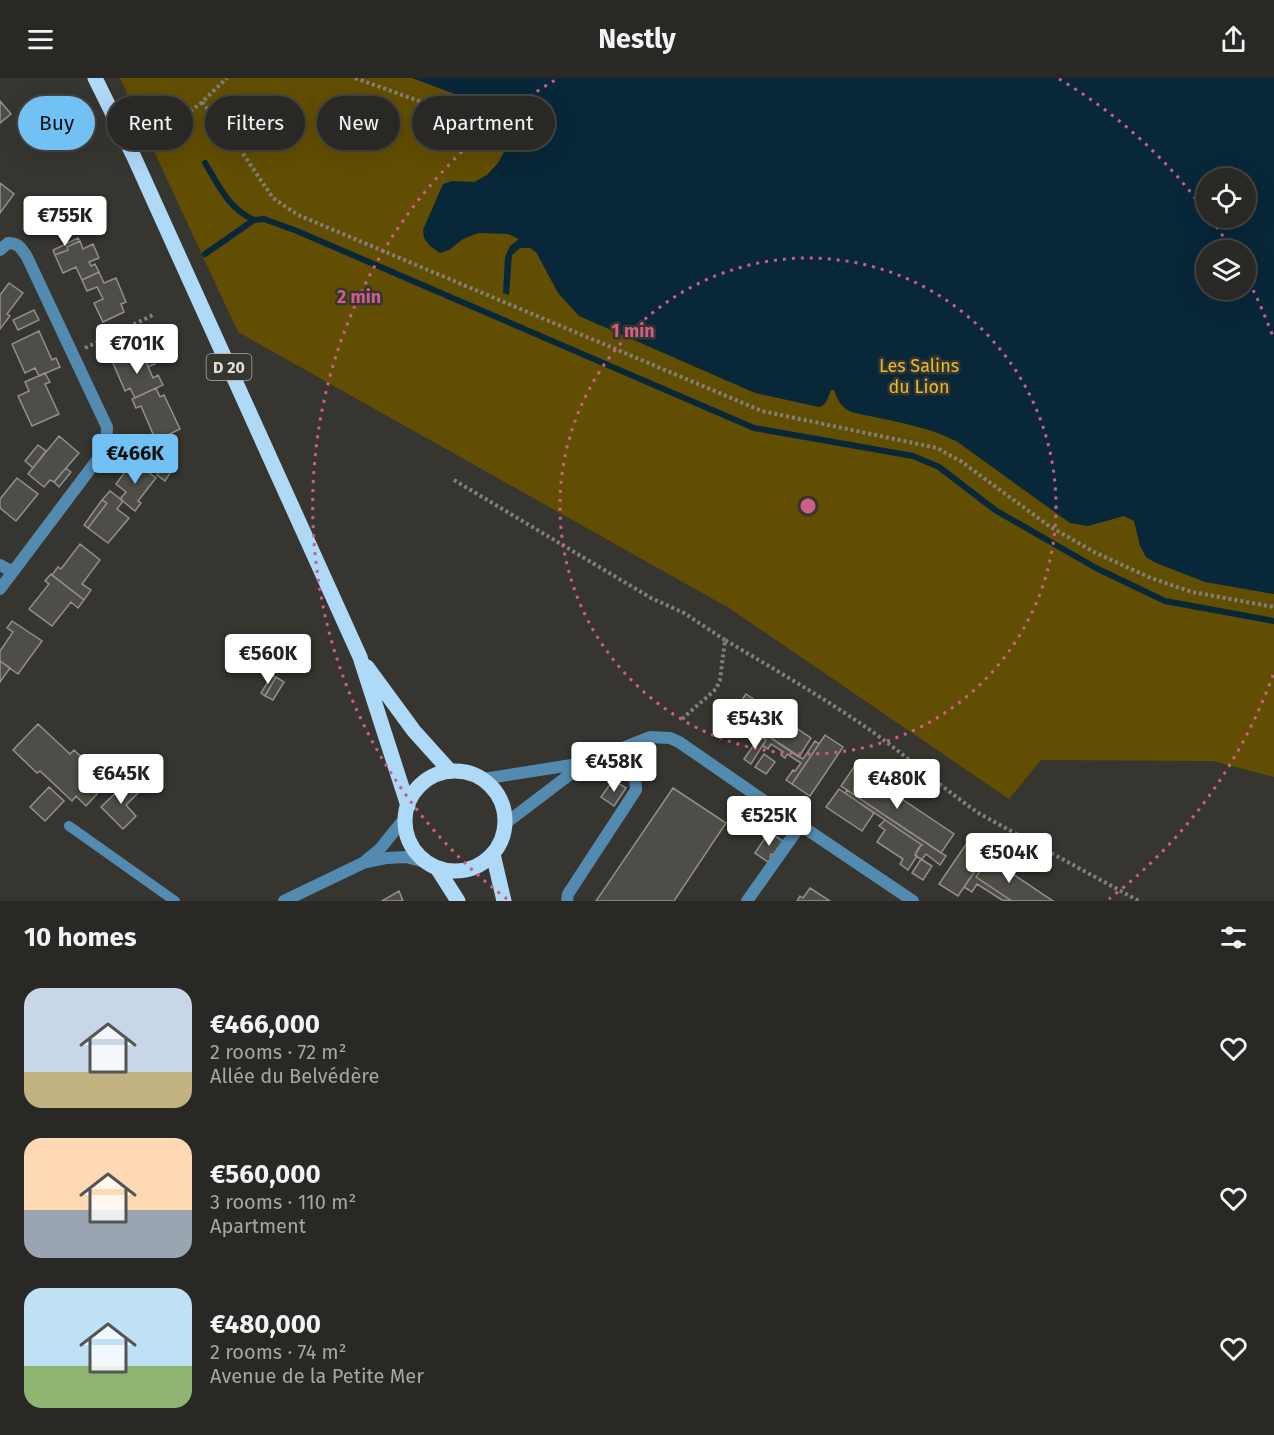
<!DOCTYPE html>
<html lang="en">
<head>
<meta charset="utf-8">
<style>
	:root { --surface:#292824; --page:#31302c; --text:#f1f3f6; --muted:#a5a6a6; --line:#454441; --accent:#72c1f5 }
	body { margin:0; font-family:"Fira Sans",sans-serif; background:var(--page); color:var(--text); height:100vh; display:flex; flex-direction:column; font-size:22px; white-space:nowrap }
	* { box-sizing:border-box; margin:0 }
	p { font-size:20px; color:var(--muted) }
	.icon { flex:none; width:33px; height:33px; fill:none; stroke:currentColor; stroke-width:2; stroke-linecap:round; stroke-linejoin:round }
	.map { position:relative; height:823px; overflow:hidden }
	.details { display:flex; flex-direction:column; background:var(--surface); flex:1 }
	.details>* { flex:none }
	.hud { position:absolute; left:18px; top:18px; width:600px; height:54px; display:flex; gap:12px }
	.tools { position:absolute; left:1196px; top:90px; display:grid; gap:12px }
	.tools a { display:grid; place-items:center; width:60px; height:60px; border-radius:50%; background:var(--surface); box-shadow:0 6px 24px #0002,0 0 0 2px var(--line); font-size:30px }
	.price { position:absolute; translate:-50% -51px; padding:0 14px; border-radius:6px; background:#fff; color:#222; font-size:20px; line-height:39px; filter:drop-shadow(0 2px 3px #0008) }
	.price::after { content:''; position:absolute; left:50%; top:36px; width:18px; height:14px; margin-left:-9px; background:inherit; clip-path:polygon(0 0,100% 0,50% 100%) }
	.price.on { background:var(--accent); color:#111 }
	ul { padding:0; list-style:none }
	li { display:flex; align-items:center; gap:18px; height:150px; padding:0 24px }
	li span { display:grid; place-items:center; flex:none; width:168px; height:120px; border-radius:18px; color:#555 }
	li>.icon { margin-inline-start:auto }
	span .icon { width:72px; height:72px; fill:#fffc; stroke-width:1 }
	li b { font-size:26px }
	h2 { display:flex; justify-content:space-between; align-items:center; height:72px; padding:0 24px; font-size:26px }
	.chip { padding:0 21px; border-radius:27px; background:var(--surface); box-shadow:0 6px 24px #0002,0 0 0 2px var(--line); font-size:21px; line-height:54px }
	.chip.on { background:var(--accent); color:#111 }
	header { display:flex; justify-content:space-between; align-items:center; height:78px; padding:0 24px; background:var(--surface); font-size:27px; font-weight:700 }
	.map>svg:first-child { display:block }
	.green { fill:#624e02; fill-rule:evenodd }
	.water { fill:#082739; fill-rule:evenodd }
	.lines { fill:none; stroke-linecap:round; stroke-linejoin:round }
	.stream { stroke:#082739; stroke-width:6 }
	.building { fill:#4f4d47; stroke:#929089; stroke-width:1.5 }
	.path { stroke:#817f7b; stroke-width:4; stroke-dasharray:3 3; stroke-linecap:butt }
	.service { stroke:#538bb0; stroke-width:10 }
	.minor { stroke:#538bb0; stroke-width:12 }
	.primary { stroke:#aed9f7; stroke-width:15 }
	.ring { fill:none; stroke:#cc5e88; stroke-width:3; stroke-dasharray:3 6 }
	.labels { text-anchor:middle; stroke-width:5; stroke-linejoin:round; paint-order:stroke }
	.shield { fill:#373530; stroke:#adaca8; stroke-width:1.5 }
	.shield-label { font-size:16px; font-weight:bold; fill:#e0dfdc }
	.park-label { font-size:18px; fill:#e4bd32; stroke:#373530 }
	.centre { fill:#cc5e88; stroke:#373530; stroke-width:3 }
	.ring-label { font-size:18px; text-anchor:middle; font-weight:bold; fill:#cc5e88; stroke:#373530; stroke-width:5; stroke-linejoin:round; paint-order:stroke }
</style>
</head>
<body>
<header><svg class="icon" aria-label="menu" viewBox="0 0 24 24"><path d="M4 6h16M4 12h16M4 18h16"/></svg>Nestly<svg class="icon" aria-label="share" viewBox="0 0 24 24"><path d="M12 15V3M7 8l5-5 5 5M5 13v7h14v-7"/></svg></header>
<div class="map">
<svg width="1274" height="823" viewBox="0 0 1274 823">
	<rect width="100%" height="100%" fill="#373530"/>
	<!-- green -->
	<path class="green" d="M 120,0 L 1274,0 L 1274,699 L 1213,683 L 1041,682 L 1009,721 L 729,530 L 238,254 ZM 1206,100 L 1245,100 L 1245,140 L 1206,140 ZM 1206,172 L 1245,172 L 1245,212 L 1206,212 Z"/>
	<!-- water -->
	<path class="water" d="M 412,0 L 1274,0 L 1274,516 L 1205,504 L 1156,485 L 1146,479 L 1140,468 L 1134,443 L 1124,438 L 1088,448 L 1070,445 L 956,363 C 924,347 886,342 851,334 C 841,329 838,323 834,312 L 831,312 C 828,319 827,327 819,329 L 755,315 L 579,238 L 558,215 L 536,174 L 530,170 L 520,170 L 512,177 L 509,217 L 503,215 L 505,179 L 510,168 L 519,161 L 508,156 L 478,155 L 463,161 L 449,172 L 440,175 L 430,168 L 424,160 L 423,152 L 443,106 L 452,103 L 474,104 L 487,97 L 498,85 L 504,74 L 505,62 L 510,44 L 505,35 ZM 1206,100 L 1245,100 L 1245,140 L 1206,140 ZM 1206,172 L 1245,172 L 1245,212 L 1206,212 Z"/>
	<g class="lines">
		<!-- stream -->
		<path class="stream" d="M 205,85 C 219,108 228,130 254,142
			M 205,176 L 254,142 L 264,141 L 297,153 L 754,350 L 913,378 L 939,389 L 995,432 L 1096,490 L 1165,523 L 1274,543"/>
	</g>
	<!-- building -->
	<path class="building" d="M 0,23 L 11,36 L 0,45 Z
		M 0,105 L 14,116 L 0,135 Z
		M 78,160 L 80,163 L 67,169 L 68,172 L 55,177 L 53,172 Z
		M 80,163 L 83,171 L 93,166 L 99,180 L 89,184 L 91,188 L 95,186 L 99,194 L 82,202 L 76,189 L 63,195 L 55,177 L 68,172 L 67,169 Z
		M 99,194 L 104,205 L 116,200 L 126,224 L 121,226 L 124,234 L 103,244 L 94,225 L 103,221 L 97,209 L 87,213 L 82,202 Z
		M 9,205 L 23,215 L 7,236 L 10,238 L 0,251 L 0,217 Z
		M 34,232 L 39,242 L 18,252 L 13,242 Z
		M 39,253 L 52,282 L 56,280 L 60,289 L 39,298 L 35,290 L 25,295 L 12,266 Z
		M 148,270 L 155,286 L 148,289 L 141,273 Z
		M 141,272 L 153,300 L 158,297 L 163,307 L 135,320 L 130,310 L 125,313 L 113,285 Z
		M 45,295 L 50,304 L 45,306 L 59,336 L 32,348 L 18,318 L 29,313 L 25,304 Z
		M 156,310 L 160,319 L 164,317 L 180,351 L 156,363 L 141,328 L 136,330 L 132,321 Z
		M 59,358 L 79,375 L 54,404 L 50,402 L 44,409 L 28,396 Z
		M 38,367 L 46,373 L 33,390 L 25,383 Z
		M 133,383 L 156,400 L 138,423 L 141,425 L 135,433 L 120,421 L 126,414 L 116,406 Z
		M 166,384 L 174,389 L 165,403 L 157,397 Z
		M 66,390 L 71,394 L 59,409 L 54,404 Z
		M 17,400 L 38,416 L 16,443 L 0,430 L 0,421 Z
		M 110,413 L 123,423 L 117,431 L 129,440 L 108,465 L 88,450 L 107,425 L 102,422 Z
		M 102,422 L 107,425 L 88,450 L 84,447 Z
		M 80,466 L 100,482 L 82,506 L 91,512 L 84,522 L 52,497 L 58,489 L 61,491 Z
		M 51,496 L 84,522 L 78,530 L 71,524 L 52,548 L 29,531 L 49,506 L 45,503 Z
		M 12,543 L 42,563 L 18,596 L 0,583 L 0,573 L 13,554 L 7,550 Z
		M 0,583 L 10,590 L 0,604 Z
		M 272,597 L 276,599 L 265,618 L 261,615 Z
		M 276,599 L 284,604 L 273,622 L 265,618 Z
		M 746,616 L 811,660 L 799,679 L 733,635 Z
		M 738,638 L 803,681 L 815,663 L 819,666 L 792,706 L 786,702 L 793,692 L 795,693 L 801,685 L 787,676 L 785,680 L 781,677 L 783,674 L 771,666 L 768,671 L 763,668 L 763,667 L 766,662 L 736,641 Z
		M 38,646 L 70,676 L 74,672 L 108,704 L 86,728 L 76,718 L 72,723 L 40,693 L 37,695 L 13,672 Z
		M 825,657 L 843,669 L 810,718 L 792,706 Z
		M 760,658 L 766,662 L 751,686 L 744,681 Z
		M 764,676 L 775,684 L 766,696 L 755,689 Z
		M 854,689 L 954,756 L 941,775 L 841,708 Z
		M 613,702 L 626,710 L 614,728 L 601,719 Z
		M 128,703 L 139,714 L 126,727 L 136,738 L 123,751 L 101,729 Z
		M 49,709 L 64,723 L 45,743 L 30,729 Z
		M 673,710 L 726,745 L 674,823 L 596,823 Z
		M 839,711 L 874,735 L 862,753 L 826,729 Z
		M 847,712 L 946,778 L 940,787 L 926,776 L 922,781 L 917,779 L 915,777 L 921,767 L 922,767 L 845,715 Z
		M 885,742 L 922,767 L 921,767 L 918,771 L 915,777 L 917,778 L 908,792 L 900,786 L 903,781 L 877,764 L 885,752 L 879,748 Z
		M 769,754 L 783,763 L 773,777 L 771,776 L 770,779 L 771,780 L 768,784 L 755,775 Z
		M 973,756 L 991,769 L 958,818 L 939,806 Z
		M 989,773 L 992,775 L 976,799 L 1012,823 L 1002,822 L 977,806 L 972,814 L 964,809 Z
		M 989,780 L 1053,823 L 1012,823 L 976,799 Z
		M 921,781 L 932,788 L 923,802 L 912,795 Z
		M 810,810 L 830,823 L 797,823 L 800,818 L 803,820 Z
		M 399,813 L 403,823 L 382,823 Z"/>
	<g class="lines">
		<!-- path -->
		<path class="path" d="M 355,0 L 477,44
			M 202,24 L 239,70 L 273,120 L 298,137 L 762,333 L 937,370 L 962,384 L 1049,448 L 1096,475 L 1151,500 L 1192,514 L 1274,529
			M 148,67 L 202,24 L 227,0
			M 85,270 L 153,237
			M 454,402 L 651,520 L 684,535 L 725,562
			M 682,641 L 716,611 L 720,602 L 725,562 C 774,591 824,620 870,652 C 908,679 942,710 980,736 L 1139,823"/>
		<!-- service -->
		<path class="service" d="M 69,748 L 175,823"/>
		<!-- minor -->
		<path class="minor" d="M 0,172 L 8,165 C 19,165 21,170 27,179 L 107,349 C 107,358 106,365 103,374 L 0,511
			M 0,487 L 13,494
			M 483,701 L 584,685 L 650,659 L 670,660 L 679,664 L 760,720 L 913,823
			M 405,740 L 379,772 L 363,785 L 387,780 L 406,779 L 425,784
			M 506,745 L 581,688
			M 284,823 L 363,785
			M 567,823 L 568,816 L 636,712 L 635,698 L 621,671
			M 747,823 L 800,748"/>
		<!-- primary -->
		<path class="primary" d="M 95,0 L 134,79 L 360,579 L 408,728
			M 367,589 L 414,653 L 450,693
			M405 743a50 50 0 1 1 100 0a50 50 0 1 1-100 0Z
			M 493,776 L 504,823
			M 437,790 L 458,823"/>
	</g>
	<!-- distance rings -->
	<g class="ring">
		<circle cx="808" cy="428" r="248"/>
		<path d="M1273 597A495 495 0 0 1 1109 821M507 821A495 495 0 0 1 557 1M1059 1A495 495 0 0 1 1206 134M1211 141A495 495 0 0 1 1230 169M1245 196A495 495 0 0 1 1273 259"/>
	</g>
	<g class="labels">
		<!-- shield labels -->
		<rect class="shield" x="206.5" y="276" width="45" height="26" rx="4.5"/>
		<g class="shield-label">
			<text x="229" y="295">D 20</text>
		</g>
		<!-- park labels -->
		<g class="park-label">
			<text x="919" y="294">Les Salins<tspan x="919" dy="21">du Lion</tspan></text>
		</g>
	</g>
	<circle cx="808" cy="428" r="9" class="centre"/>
	<g class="ring-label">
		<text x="359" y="225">2 min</text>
		<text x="633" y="259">1 min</text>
	</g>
</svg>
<div class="tools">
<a><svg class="icon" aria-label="locate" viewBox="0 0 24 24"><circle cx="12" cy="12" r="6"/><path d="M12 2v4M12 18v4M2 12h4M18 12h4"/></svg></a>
<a><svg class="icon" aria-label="layers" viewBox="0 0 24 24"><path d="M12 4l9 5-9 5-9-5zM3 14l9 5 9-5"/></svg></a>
</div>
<b class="price" style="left:65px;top:169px">€755K</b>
<b class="price" style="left:137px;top:297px">€701K</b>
<b class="price on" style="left:135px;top:407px">€466K</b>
<b class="price" style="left:268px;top:607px">€560K</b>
<b class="price" style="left:755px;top:672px">€543K</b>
<b class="price" style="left:614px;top:715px">€458K</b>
<b class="price" style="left:121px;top:727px">€645K</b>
<b class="price" style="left:897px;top:732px">€480K</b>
<b class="price" style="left:769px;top:769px">€525K</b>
<b class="price" style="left:1009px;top:806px">€504K</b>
<div class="hud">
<a class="chip on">Buy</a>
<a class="chip">Rent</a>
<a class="chip">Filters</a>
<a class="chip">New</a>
<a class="chip">Apartment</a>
</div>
</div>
<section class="details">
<h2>10 homes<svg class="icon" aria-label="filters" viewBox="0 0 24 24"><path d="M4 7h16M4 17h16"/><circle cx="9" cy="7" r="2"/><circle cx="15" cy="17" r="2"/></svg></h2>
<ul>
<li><span style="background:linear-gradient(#c9d6e8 70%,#c2b280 0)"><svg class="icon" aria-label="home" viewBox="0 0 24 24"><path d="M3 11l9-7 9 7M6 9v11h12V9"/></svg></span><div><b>€466,000</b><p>2 rooms · 72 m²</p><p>Allée du Belvédère</p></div><svg class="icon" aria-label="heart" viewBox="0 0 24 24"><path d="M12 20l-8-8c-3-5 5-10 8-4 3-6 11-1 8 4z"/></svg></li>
<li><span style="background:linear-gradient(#ffd9b3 60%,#9aa5b1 0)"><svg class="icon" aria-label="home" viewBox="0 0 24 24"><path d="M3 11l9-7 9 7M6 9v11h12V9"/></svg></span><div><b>€560,000</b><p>3 rooms · 110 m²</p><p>Apartment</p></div><svg class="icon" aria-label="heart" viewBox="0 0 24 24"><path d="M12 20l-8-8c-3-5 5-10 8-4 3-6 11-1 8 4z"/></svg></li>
<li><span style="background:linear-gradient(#bfe0f5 65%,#8fb573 0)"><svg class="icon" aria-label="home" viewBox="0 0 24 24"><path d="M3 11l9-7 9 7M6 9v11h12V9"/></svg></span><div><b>€480,000</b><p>2 rooms · 74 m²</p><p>Avenue de la Petite Mer</p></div><svg class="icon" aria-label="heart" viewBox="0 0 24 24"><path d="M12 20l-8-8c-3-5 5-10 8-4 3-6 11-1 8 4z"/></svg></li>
</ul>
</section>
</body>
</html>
